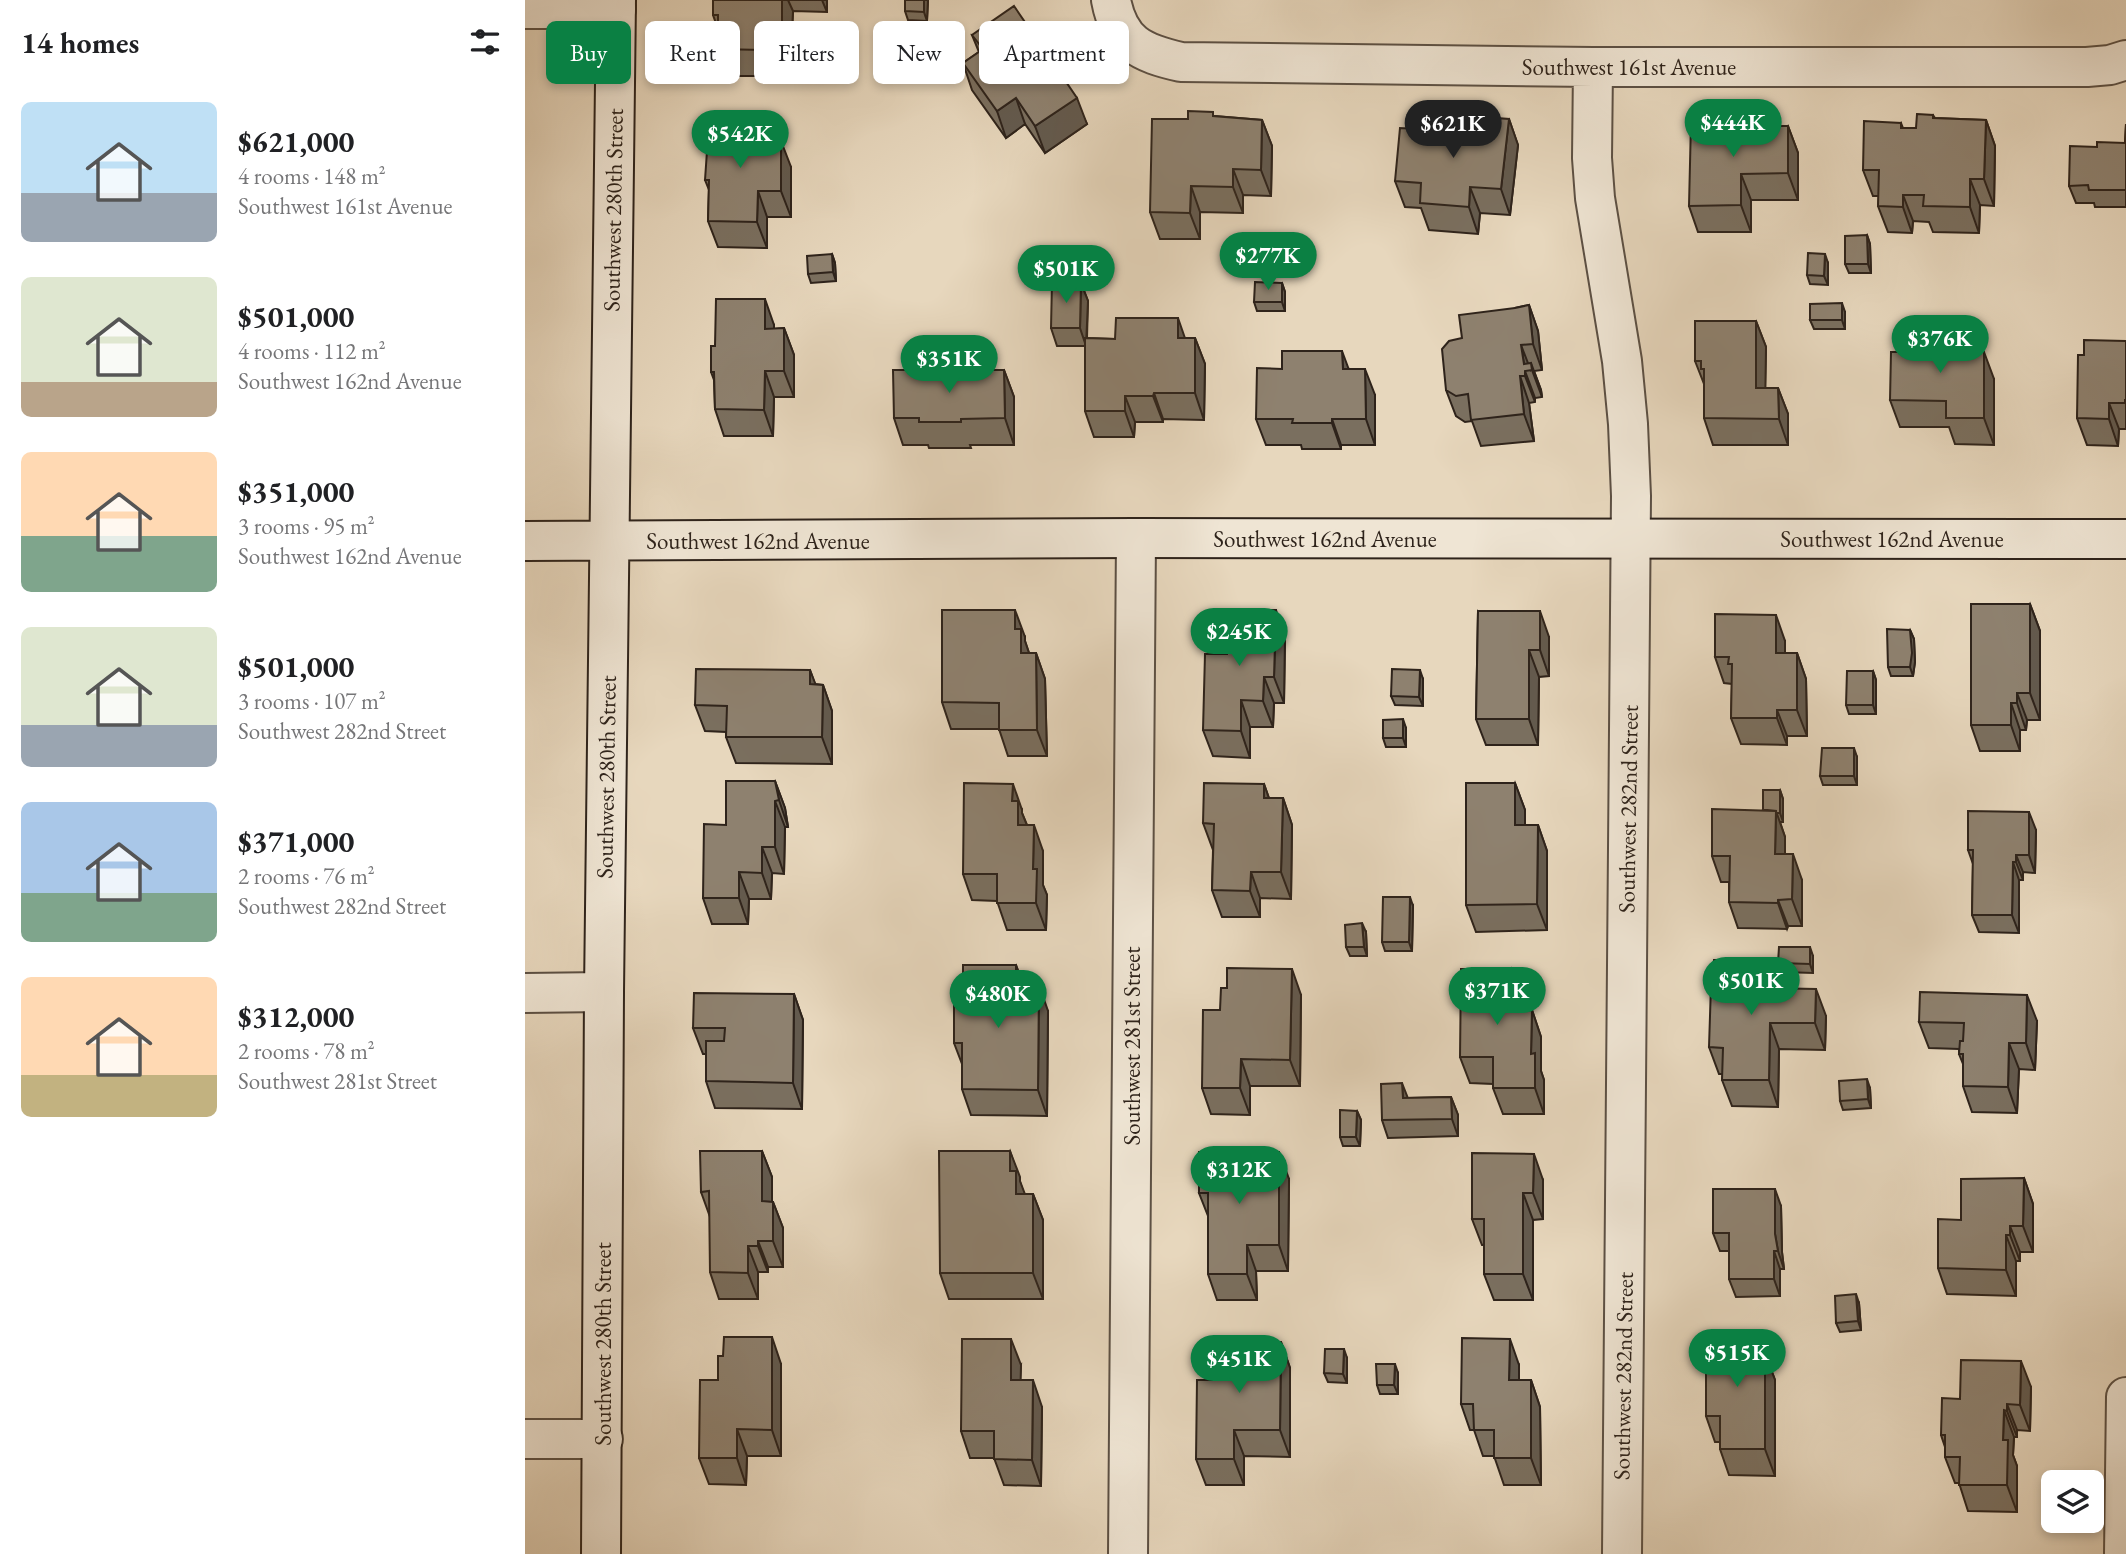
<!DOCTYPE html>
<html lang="en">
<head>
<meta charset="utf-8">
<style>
	:root { --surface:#fff; --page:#f2f2f2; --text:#202124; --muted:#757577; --accent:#0b8043 }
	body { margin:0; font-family:"EB Garamond",serif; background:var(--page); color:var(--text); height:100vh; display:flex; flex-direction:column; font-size:26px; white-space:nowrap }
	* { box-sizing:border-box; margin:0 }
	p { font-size:23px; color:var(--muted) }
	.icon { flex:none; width:38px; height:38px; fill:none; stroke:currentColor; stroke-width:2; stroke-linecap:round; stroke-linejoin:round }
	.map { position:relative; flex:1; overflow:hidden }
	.details { display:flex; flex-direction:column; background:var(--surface); width:525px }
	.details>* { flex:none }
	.guide { position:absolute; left:21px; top:21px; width:665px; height:63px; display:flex; gap:14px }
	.controls { position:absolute; left:1516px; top:1470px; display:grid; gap:14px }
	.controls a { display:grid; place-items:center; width:63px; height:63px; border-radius:10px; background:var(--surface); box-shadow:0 4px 10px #0003; font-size:35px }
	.price { position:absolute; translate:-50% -60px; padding:0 16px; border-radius:24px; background:var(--accent); color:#fff; font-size:23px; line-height:46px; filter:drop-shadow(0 2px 4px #0008) }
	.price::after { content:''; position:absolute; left:50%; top:42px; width:21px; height:16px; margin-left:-10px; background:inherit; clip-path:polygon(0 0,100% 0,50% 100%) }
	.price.selected { background:#222; color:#fff }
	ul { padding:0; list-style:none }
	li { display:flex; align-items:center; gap:21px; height:175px; padding:0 21px }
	li span { display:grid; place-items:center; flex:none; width:196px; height:140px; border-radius:10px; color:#555 }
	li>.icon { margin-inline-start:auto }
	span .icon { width:84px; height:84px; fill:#fffc; stroke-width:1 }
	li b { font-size:30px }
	h2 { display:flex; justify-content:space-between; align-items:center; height:84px; padding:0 21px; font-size:30px }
	.tag { padding:0 24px; border-radius:10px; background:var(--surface); box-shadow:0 4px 10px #0003; font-size:24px; line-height:63px }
	.tag.selected { background:var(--accent); color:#fff }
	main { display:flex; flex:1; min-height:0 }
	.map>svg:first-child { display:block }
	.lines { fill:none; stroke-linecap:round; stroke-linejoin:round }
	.street-casing { stroke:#5c5044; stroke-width:42 }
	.secondary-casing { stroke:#2e231b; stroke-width:42 }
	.street { stroke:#efe5d4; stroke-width:38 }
	.secondary { stroke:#efe5d4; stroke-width:38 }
	.wall { fill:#7a6f5f; stroke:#2e231b; stroke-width:2 }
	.shaded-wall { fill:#635a4e; stroke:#2e231b; stroke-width:2 }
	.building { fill:#8e816f; stroke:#2e231b; stroke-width:2 }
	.labels { text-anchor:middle; stroke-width:5; stroke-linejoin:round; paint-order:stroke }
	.street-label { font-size:23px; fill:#2e231b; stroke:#efe5d4 }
</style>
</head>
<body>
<main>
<section class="details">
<h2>14 homes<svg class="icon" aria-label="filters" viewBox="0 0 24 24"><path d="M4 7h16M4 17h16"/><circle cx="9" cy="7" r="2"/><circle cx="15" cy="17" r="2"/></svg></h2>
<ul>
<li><span style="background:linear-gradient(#bfe0f5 65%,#9aa5b1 0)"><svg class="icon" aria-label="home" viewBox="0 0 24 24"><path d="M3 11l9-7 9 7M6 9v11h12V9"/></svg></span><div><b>$621,000</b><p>4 rooms · 148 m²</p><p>Southwest 161st Avenue</p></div></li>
<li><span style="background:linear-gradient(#dfe7d0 75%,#b9a48a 0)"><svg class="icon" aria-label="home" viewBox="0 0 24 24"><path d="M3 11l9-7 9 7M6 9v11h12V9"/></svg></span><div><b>$501,000</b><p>4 rooms · 112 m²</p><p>Southwest 162nd Avenue</p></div></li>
<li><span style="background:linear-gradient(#ffd9b3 60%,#7fa58c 0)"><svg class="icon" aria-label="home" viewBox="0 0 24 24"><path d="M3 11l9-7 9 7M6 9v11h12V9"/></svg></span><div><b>$351,000</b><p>3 rooms · 95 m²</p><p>Southwest 162nd Avenue</p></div></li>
<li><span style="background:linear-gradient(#dfe7d0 70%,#9aa5b1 0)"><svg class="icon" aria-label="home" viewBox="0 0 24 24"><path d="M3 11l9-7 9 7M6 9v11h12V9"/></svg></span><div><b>$501,000</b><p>3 rooms · 107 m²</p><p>Southwest 282nd Street</p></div></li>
<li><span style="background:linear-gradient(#a9c7e8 65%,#7fa58c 0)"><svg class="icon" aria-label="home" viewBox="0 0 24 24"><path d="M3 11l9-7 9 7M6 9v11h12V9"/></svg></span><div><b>$371,000</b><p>2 rooms · 76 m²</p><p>Southwest 282nd Street</p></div></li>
<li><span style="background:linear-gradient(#ffd9b3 70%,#c2b280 0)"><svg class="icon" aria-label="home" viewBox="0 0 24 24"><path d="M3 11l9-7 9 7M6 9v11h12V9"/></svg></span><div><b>$312,000</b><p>2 rooms · 78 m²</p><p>Southwest 281st Street</p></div></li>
</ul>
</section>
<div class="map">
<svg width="1601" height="1554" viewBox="0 0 1601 1554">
	<rect width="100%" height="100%" fill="#e7d7bd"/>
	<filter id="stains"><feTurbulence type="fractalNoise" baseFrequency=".00286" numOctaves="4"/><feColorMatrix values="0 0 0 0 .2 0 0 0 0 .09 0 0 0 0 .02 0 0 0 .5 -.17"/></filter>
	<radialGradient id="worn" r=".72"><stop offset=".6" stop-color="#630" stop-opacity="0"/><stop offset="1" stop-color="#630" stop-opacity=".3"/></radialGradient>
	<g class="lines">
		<!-- street casing -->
		<g class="street-casing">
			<path id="street" d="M 586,0 C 594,43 616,53 656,62 L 1068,67 L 1562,67 L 1585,65 L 1601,60
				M 0,9 L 91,9
				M 1068,67 L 1067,158 L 1070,198 L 1097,361 L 1103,424 L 1106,496 L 1097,1554
				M 0,993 L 79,992
				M 0,1439 L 78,1439
				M 603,1554 L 611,538
				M 1599,1554 L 1601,1397"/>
		</g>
		<!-- secondary casing -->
		<g class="secondary-casing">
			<path id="secondary" d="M 0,541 L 611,538 L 1601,539
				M 76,1554 L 79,992 L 91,0"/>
		</g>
		<!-- street -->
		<use href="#street" class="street"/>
		<!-- secondary -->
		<use href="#secondary" class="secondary"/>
	</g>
	<!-- wall -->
	<path class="wall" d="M 188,0 L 302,0 L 302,12 L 268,11 L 266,54 L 248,54 L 247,76 L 202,76 L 193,49 L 193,29 L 188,15 Z
		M 380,0 L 403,0 L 402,21 L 383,20 L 380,11 Z
		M 447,35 L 515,44 L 533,65 L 537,76 L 562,124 L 520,153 L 500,124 L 481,138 L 447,90 L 438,63 L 454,52 Z
		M 1408,115 L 1410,118 L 1461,120 L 1470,146 L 1469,206 L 1455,205 L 1454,233 L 1408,232 L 1404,222 L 1388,221 L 1387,233 L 1363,232 L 1353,206 L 1354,196 L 1348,196 L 1338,170 L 1376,123 L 1378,128 L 1391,128 Z
		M 690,116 L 737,120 L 747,146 L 746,196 L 718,195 L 718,213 L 675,212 L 675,239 L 635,239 L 625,212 L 663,119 Z
		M 984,119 L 993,145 L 985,215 L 955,213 L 953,234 L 904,230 L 896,208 L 880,207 L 870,181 L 912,130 L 943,128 Z
		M 233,122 L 240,141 L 266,167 L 266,217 L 242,217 L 242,248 L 193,247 L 183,221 L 184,190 L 180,180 Z
		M 1601,124 L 1601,207 L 1570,207 L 1569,203 L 1551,203 L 1544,186 L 1572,147 L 1600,143 Z
		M 1263,126 L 1273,153 L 1273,200 L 1226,200 L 1226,232 L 1173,232 L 1164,206 Z
		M 1342,235 L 1345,244 L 1346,273 L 1324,273 L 1320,264 Z
		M 780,247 L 779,265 L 754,264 L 750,255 Z
		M 307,254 L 310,263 L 311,281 L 286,283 L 283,274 Z
		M 1303,263 L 1303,285 L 1285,284 L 1282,275 Z
		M 556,283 L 563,301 L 562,338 L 590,339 L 670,338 L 680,364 L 679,420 L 638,419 L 638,422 L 610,422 L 609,437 L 569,437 L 560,411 L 560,346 L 532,346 L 526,328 Z
		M 757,283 L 760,292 L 760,311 L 732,311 L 729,302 Z
		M 1004,305 L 1013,331 L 1017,370 L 1009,371 L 1016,390 L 1017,397 L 1010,398 L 1010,402 L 1004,403 L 1009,441 L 956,446 L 947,421 L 940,422 L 931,416 L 921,390 L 937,338 L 990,308 Z
		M 1320,312 L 1320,329 L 1289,329 L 1285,320 Z
		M 1231,321 L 1241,347 L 1240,388 L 1253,388 L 1263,414 L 1263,445 L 1188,445 L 1179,418 L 1179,384 L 1170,361 Z
		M 249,325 L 249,329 L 259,328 L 269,355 L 269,397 L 249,397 L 248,436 L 199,436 L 190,409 L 189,380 L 186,372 L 190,346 Z
		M 1601,341 L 1601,429 L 1594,429 L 1593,446 L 1562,445 L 1552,418 L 1559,355 Z
		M 1440,352 L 1469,379 L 1469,445 L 1430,444 L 1424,427 L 1375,427 L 1365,400 Z
		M 824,369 L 850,395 L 850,445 L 816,445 L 816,449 L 777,449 L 776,445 L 741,445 L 731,419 Z
		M 479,370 L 489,397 L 489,445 L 445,445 L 446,448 L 404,448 L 403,445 L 378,445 L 369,418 Z
		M 1505,604 L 1515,631 L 1515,720 L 1502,720 L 1501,730 L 1495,730 L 1495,751 L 1455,751 L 1446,725 Z
		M 953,611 L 1024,637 L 1024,676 L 1014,677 L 1013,745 L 961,745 L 951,719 Z
		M 1385,630 L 1389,639 L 1390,662 L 1388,676 L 1366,676 L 1363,667 Z
		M 500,637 L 500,641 L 504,653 L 511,653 L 520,679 L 522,756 L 483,756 L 474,729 L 426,729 L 417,702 Z
		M 760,637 L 759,703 L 749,703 L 748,727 L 725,727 L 725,758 L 688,756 L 678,730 L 702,654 Z
		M 1260,641 L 1260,653 L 1272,653 L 1281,679 L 1282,736 L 1262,736 L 1262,745 L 1216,744 L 1206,718 L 1207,684 L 1199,683 L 1190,657 Z
		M 285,670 L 290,684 L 298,685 L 307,711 L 307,764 L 211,763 L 201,737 L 201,732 L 180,731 L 170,705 Z
		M 1348,671 L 1351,680 L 1351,714 L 1324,714 L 1321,705 Z
		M 898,679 L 898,706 L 870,705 L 866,696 Z
		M 881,728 L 881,747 L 861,747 L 858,738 Z
		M 1332,757 L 1332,785 L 1298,785 L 1295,776 Z
		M 250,781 L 260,808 L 263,827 L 260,827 L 259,874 L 247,873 L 246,899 L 224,899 L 223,924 L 187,924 L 178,898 L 201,825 Z
		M 990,783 L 1000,810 L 1000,825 L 1013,825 L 1022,851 L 1022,930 L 951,932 L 941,905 Z
		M 739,784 L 744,798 L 758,798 L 767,825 L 766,899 L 735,898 L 735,917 L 697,917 L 687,890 L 688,850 L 678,823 Z
		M 1255,790 L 1258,799 L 1258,822 L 1255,822 L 1260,837 L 1260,854 L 1277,880 L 1277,926 L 1263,926 L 1262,929 L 1213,928 L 1204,902 L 1204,882 L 1196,882 L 1187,856 L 1238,810 Z
		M 497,810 L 497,813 L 502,825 L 518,851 L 518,885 L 522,895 L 521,930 L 482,930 L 472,901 L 447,900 L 438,874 Z
		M 1511,830 L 1510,873 L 1498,872 L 1498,880 L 1494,880 L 1494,933 L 1454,932 L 1447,915 L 1448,864 L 1443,850 Z
		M 888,906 L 887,951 L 860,951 L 857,942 Z
		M 841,932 L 842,956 L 825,956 L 821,947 Z
		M 1288,956 L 1288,973 L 1257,972 L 1253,963 Z
		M 491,965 L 498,985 L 523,1011 L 522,1116 L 446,1115 L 437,1089 L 437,1064 L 429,1043 L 438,1005 Z
		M 986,969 L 999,1010 L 1007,1010 L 1016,1037 L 1016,1071 L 1019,1080 L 1019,1114 L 978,1114 L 968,1088 L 968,1084 L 945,1083 L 935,1057 Z
		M 1247,986 L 1247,988 L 1301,1016 L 1300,1050 L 1254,1049 L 1253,1107 L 1207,1106 L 1197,1080 L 1198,1074 L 1194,1074 L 1184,1047 Z
		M 269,994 L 278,1020 L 277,1109 L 190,1108 L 181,1081 L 181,1054 L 178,1054 L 168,1028 Z
		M 776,995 L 775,1086 L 725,1086 L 725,1115 L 686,1114 L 677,1088 L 695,1010 Z
		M 1512,1021 L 1510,1070 L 1494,1069 L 1492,1113 L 1447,1112 L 1438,1086 L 1438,1064 L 1434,1054 L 1434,1049 L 1404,1048 L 1394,1022 Z
		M 1345,1088 L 1346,1108 L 1318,1110 L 1315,1101 Z
		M 926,1097 L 933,1115 L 933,1136 L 863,1138 L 857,1120 L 883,1098 Z
		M 832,1111 L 836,1120 L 835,1146 L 818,1146 L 815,1137 Z
		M 237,1151 L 247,1177 L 247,1202 L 248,1202 L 258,1228 L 258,1267 L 243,1267 L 243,1272 L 233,1272 L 233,1299 L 194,1299 L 185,1272 L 185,1217 L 176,1192 Z
		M 485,1151 L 499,1194 L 508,1194 L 518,1220 L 518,1299 L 424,1299 L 415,1273 Z
		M 1499,1178 L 1508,1204 L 1508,1252 L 1495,1252 L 1495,1261 L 1491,1261 L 1491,1296 L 1422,1294 L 1413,1268 L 1436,1220 Z
		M 764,1179 L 763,1271 L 731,1271 L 732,1300 L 692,1300 L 683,1274 L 683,1216 L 674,1193 Z
		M 1018,1180 L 1018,1219 L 1008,1220 L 1008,1300 L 969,1300 L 959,1274 L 959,1245 L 957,1245 L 947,1219 Z
		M 1256,1206 L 1257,1252 L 1259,1269 L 1255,1269 L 1255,1296 L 1211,1297 L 1204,1279 L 1204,1251 L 1195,1251 L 1188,1233 Z
		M 1334,1303 L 1336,1330 L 1315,1332 L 1311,1323 Z
		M 746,1342 L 756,1342 L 765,1368 L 765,1457 L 719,1456 L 719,1485 L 681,1485 L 671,1459 L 694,1380 Z
		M 822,1358 L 822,1383 L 803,1382 L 799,1373 Z
		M 1247,1360 L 1247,1372 L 1250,1380 L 1250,1476 L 1204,1475 L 1195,1449 L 1195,1442 L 1190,1442 L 1181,1416 Z
		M 256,1364 L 256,1456 L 222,1456 L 221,1485 L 184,1484 L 174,1458 L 193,1380 Z
		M 496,1365 L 495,1380 L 517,1407 L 516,1486 L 479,1485 L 469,1458 L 445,1458 L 436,1431 Z
		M 994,1365 L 994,1380 L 1006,1380 L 1015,1407 L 1016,1485 L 979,1485 L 969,1456 L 958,1456 L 949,1430 L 945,1430 L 936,1404 Z
		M 873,1373 L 873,1394 L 855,1394 L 852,1385 Z
		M 1506,1387 L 1505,1431 L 1492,1430 L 1492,1437 L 1489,1437 L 1488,1455 L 1492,1466 L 1492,1512 L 1443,1511 L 1434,1483 L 1430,1483 L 1420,1457 L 1420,1447 L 1416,1435 L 1435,1399 Z"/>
	<!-- shaded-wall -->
	<path class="shaded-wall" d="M 257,0 L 263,0 L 268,11 L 266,54 L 257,28 Z
		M 297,0 L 302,0 L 302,12 Z
		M 399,0 L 403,0 L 402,21 L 399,12 Z
		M 239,28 L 248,54 L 247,76 L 238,50 Z
		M 491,98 L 500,124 L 481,138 L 472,111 Z
		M 552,98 L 562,124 L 520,153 L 510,126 Z
		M 984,119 L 993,145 L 985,215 L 976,189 Z
		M 737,120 L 747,146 L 746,196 L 736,170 Z
		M 1461,120 L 1470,146 L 1469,206 L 1459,179 Z
		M 233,122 L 243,149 L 233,141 Z
		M 1263,126 L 1273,153 L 1273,200 L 1263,173 Z
		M 256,141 L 266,167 L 266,217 L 256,191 Z
		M 708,169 L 718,195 L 718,213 L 708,187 Z
		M 1216,174 L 1226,200 L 1226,232 L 1216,205 Z
		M 1445,179 L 1455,205 L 1454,233 L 1445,207 Z
		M 666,186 L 675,212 L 675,239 L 665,213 Z
		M 945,187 L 955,213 L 953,234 L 944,207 Z
		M 233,191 L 242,217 L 242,248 L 232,222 Z
		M 1378,195 L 1388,221 L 1387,233 L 1378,207 Z
		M 1342,235 L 1345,244 L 1346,273 L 1343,264 Z
		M 777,238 L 780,247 L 779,265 L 776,256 Z
		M 307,254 L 310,263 L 311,281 L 308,272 Z
		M 1300,254 L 1303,263 L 1303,285 L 1299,276 Z
		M 556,283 L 563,301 L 561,346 L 555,328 Z
		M 757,283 L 760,292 L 760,311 L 757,302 Z
		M 240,299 L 249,325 L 249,355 L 240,329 Z
		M 1317,303 L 1320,312 L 1320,329 L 1317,320 Z
		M 1004,305 L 1013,331 L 1017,370 L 1008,344 Z
		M 653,318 L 662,344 L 653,338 Z
		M 1231,321 L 1241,347 L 1240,414 L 1231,388 Z
		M 259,328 L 269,355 L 269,397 L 259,371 Z
		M 1434,335 L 1444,361 L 1434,352 Z
		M 670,338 L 680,364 L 679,420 L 670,393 Z
		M 996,345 L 1006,371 L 999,364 Z
		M 817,351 L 827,378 L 818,369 Z
		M 1459,352 L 1469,379 L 1469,445 L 1459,418 Z
		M 1006,363 L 1016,390 L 1017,397 L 1007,370 Z
		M 840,369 L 850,395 L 850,445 L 841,419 Z
		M 479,370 L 489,397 L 489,445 L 480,418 Z
		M 240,371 L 249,397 L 248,436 L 239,410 Z
		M 1000,371 L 1010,398 L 1010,402 L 1000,376 Z
		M 995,376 L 1004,403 L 1009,441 L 999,414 Z
		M 1253,388 L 1263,414 L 1263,445 L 1254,419 Z
		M 629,393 L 638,419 L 638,422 L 628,396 Z
		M 600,396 L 610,422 L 609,437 L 600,411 Z
		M 1584,403 L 1594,429 L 1593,446 L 1584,419 Z
		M 807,419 L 816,445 L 816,449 L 807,423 Z
		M 1505,604 L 1515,631 L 1515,720 L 1505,693 Z
		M 490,610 L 500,637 L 500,641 L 505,656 L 496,653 L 490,629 Z
		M 751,610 L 760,637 L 759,703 L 749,677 Z
		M 1015,611 L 1024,637 L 1024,676 L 1015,650 Z
		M 1251,615 L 1260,641 L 1260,679 L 1251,653 Z
		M 1385,630 L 1389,639 L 1390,662 L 1388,676 L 1385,667 Z
		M 1004,650 L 1014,677 L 1013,745 L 1004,719 Z
		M 511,653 L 520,679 L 522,756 L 512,730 Z
		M 1272,653 L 1281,679 L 1282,736 L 1272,710 Z
		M 285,670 L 295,696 L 285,684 Z
		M 895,670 L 898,679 L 898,706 L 894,697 Z
		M 1348,671 L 1351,680 L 1351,714 L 1348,705 Z
		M 739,677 L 749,703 L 748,727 L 738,701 Z
		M 298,685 L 307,711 L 307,764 L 297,737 Z
		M 1492,693 L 1502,720 L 1501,730 L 1492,703 Z
		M 716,700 L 725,727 L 725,758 L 716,731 Z
		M 1486,703 L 1495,730 L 1495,751 L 1486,725 Z
		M 1252,710 L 1262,736 L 1262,745 L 1252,718 Z
		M 878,719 L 881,728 L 881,747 L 878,738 Z
		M 1329,748 L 1332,757 L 1332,785 L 1329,776 Z
		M 250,781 L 260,808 L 263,827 L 254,800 Z
		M 990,783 L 1000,810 L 1000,852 L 990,825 Z
		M 488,784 L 497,810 L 497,813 L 503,828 L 493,825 L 487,801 Z
		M 739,784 L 748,810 L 739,798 Z
		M 1255,790 L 1258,799 L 1258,822 L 1255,813 Z
		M 758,798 L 767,825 L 766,899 L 756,872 Z
		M 250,801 L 260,827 L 259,874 L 250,847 Z
		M 1251,811 L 1260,837 L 1260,880 L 1250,854 Z
		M 1504,812 L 1511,830 L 1510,873 L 1504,855 Z
		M 509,825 L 518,851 L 518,885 L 522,895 L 521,930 L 511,903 L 508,869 Z
		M 1013,825 L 1022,851 L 1022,930 L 1012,904 Z
		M 237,847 L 247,873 L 246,899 L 237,873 Z
		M 1268,854 L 1277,880 L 1277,926 L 1267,899 Z
		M 1491,855 L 1498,872 L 1498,880 L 1491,862 Z
		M 1488,862 L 1494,880 L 1494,933 L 1487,915 Z
		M 214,872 L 224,899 L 223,924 L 214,898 Z
		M 726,872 L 735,898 L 735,917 L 725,891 Z
		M 885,897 L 888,906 L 887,951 L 884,942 Z
		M 1253,900 L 1263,926 L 1262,929 L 1253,903 Z
		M 837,923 L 841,932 L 842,956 L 839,947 Z
		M 1285,947 L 1288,956 L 1288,973 L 1285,964 Z
		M 1238,960 L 1247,986 L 1246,1014 L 1237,988 Z
		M 491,965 L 501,992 L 491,985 Z
		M 767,969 L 776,995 L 775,1086 L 765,1060 Z
		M 986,969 L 995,996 L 995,1000 L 1000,1014 L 990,1011 L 986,988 Z
		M 514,985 L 523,1011 L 522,1116 L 513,1090 Z
		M 1291,989 L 1301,1016 L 1300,1050 L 1290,1023 Z
		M 269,994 L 278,1020 L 277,1109 L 268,1083 Z
		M 1502,995 L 1512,1021 L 1510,1070 L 1501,1043 Z
		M 1007,1010 L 1016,1037 L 1016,1071 L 1019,1080 L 1019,1114 L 1010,1088 L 1006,1054 Z
		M 1245,1023 L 1254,1049 L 1253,1107 L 1244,1080 Z
		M 1484,1043 L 1494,1069 L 1492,1113 L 1483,1087 Z
		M 716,1059 L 725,1086 L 725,1115 L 715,1088 Z
		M 1342,1079 L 1345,1088 L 1346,1108 L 1343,1099 Z
		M 877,1083 L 884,1101 L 878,1098 Z
		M 926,1097 L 933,1115 L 933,1136 L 927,1119 Z
		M 832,1111 L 836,1120 L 835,1146 L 831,1137 Z
		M 237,1151 L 247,1177 L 247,1228 L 237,1201 Z
		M 485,1151 L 495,1177 L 495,1181 L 501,1197 L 491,1194 L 485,1171 Z
		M 754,1152 L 764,1179 L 763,1271 L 754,1245 Z
		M 1009,1154 L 1018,1180 L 1018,1219 L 1008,1193 Z
		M 1499,1178 L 1508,1204 L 1508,1252 L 1498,1226 Z
		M 1250,1189 L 1256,1206 L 1257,1252 L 1259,1269 L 1253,1251 L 1250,1234 Z
		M 998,1193 L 1008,1220 L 1008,1300 L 998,1274 Z
		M 508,1194 L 518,1220 L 518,1299 L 508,1273 Z
		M 248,1202 L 258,1228 L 258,1267 L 248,1241 Z
		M 1485,1226 L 1495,1252 L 1495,1261 L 1485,1235 Z
		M 1481,1235 L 1491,1261 L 1491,1296 L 1481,1270 Z
		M 233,1241 L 243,1267 L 243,1272 L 233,1246 Z
		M 722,1245 L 731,1271 L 732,1300 L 722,1274 Z
		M 223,1246 L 233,1272 L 233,1299 L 223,1273 Z
		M 1249,1251 L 1255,1269 L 1255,1296 L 1249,1279 Z
		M 1331,1294 L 1334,1303 L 1336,1330 L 1333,1321 Z
		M 1237,1333 L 1247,1360 L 1247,1372 L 1250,1380 L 1250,1476 L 1240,1449 Z
		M 247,1337 L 256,1364 L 256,1456 L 247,1430 Z
		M 486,1339 L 496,1365 L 495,1406 L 486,1380 Z
		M 985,1339 L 994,1365 L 994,1406 L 984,1380 Z
		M 756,1342 L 765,1368 L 765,1457 L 755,1430 Z
		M 819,1349 L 822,1358 L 822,1383 L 818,1374 Z
		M 1496,1361 L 1506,1387 L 1505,1431 L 1495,1405 Z
		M 870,1364 L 873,1373 L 873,1394 L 869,1385 Z
		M 508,1380 L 517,1407 L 516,1486 L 507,1460 Z
		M 1006,1380 L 1015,1407 L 1016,1485 L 1006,1458 Z
		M 1482,1404 L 1492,1430 L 1492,1437 L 1482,1411 Z
		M 1479,1410 L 1489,1437 L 1488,1455 L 1492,1466 L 1492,1512 L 1482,1485 L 1478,1440 Z
		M 212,1429 L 222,1456 L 221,1485 L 212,1458 Z
		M 709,1430 L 719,1456 L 719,1485 L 709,1459 Z"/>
	<!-- building -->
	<path class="building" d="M 188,0 L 257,0 L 257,28 L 239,28 L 238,50 L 193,49 L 193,15 L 188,15 Z
		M 380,0 L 399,0 L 399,12 L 380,11 Z
		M 489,6 L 515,44 L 518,42 L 533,65 L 531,67 L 552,98 L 510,126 L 491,98 L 472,111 L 438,63 L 458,49 L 447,35 Z
		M 663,111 L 688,112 L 688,116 L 737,120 L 736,170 L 708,169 L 708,187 L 666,186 L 665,213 L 625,212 L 627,119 L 663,119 Z
		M 1392,114 L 1408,115 L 1408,118 L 1461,120 L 1459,179 L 1445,179 L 1445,207 L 1398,206 L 1399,195 L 1378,195 L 1378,207 L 1353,206 L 1354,170 L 1338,170 L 1339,121 L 1376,123 L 1376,128 L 1391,128 Z
		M 944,116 L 984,119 L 976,189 L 945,187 L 944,207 L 895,203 L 896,183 L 870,181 L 875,128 L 912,130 L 913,126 L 943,128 Z
		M 184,122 L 233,122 L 233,141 L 256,141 L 256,191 L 233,191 L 232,222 L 183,221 L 184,180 L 180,180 Z
		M 1166,122 L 1240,123 L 1240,126 L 1263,126 L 1263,173 L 1216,174 L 1216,205 L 1164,206 Z
		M 1601,124 L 1601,190 L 1564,190 L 1563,185 L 1544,186 L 1545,146 L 1572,147 L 1572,142 L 1600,143 Z
		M 1342,235 L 1343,264 L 1320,264 L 1320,236 Z
		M 752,237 L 777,238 L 776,256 L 750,255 Z
		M 1283,253 L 1300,254 L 1299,276 L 1282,275 Z
		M 307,254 L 308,272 L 283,274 L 282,256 Z
		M 527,282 L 556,283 L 555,328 L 526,328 Z
		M 730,282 L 757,283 L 757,302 L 729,302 Z
		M 191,299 L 240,299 L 240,329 L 259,328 L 259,371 L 240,371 L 239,410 L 190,409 L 189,372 L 186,372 L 186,346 L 190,346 Z
		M 1317,303 L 1317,320 L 1285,320 L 1285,304 Z
		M 1004,305 L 1008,344 L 996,345 L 999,364 L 1006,363 L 1007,370 L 1000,371 L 1000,376 L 995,376 L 999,414 L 946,420 L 943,394 L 931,396 L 921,390 L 917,349 L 924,341 L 937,338 L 934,315 L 990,308 Z
		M 591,318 L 653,318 L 653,338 L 670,338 L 670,393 L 629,393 L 628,396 L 600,396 L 600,411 L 560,411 L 560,338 L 590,339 Z
		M 1170,321 L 1231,321 L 1231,388 L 1253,388 L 1254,419 L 1179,418 L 1179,369 L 1176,369 L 1176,361 L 1170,361 Z
		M 1384,334 L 1434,335 L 1434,352 L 1459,352 L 1459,418 L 1421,418 L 1421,401 L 1365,400 L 1366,352 L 1384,352 Z
		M 1559,340 L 1601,341 L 1601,400 L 1600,400 L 1600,403 L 1584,403 L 1584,419 L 1552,418 L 1553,355 L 1559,355 Z
		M 757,351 L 817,351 L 818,369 L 840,369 L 841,419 L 807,419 L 807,423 L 767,423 L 768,419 L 731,419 L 732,368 L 757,369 Z
		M 368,370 L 479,370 L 480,418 L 436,419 L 436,422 L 394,422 L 394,418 L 369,418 Z
		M 1446,604 L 1505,604 L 1505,693 L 1492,693 L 1492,703 L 1486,703 L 1486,725 L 1446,725 Z
		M 417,610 L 490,610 L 490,629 L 496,629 L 496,653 L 511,653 L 512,730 L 474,730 L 474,703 L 417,702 Z
		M 702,610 L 751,610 L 749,677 L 739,677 L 738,701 L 716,700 L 716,731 L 678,730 L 680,654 L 702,654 Z
		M 953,611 L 1015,611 L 1015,650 L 1004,650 L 1004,719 L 951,719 Z
		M 1190,614 L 1251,615 L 1251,653 L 1272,653 L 1272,710 L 1252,710 L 1252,718 L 1206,718 L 1207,664 L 1203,664 L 1204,657 L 1190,657 Z
		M 1362,629 L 1385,630 L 1387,653 L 1385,667 L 1363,667 Z
		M 171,669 L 285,670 L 285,684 L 298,685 L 297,737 L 201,737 L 202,706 L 170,705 Z
		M 867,669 L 895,670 L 894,697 L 866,696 Z
		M 1322,671 L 1348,671 L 1348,705 L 1321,705 Z
		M 878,719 L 878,738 L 858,738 L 858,720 Z
		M 1297,748 L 1329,748 L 1329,776 L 1295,776 Z
		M 201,781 L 250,781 L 254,800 L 250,801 L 250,847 L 237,847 L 237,873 L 214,872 L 214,898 L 178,898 L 179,824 L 201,825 Z
		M 439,783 L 488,784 L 487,801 L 493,801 L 493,825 L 509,825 L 508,869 L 512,869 L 511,903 L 472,903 L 472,874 L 438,874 Z
		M 679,783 L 739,784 L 739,798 L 758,798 L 756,872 L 726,872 L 725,891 L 687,890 L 689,824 L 678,823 Z
		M 941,783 L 990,783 L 990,825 L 1013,825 L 1012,904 L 941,905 Z
		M 1238,790 L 1255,790 L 1255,813 L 1251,813 L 1251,811 L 1238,810 Z
		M 1187,809 L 1251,811 L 1250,854 L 1268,854 L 1267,899 L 1253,900 L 1253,903 L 1204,902 L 1205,856 L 1187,856 Z
		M 1443,811 L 1504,812 L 1504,855 L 1491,855 L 1491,862 L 1488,862 L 1487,915 L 1447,915 L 1448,850 L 1443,850 Z
		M 858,897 L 885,897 L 884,942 L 857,942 Z
		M 837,923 L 839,947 L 821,947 L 820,925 Z
		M 1254,947 L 1285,947 L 1285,964 L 1253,963 Z
		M 1189,960 L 1238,960 L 1237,988 L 1291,989 L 1290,1023 L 1245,1023 L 1244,1080 L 1197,1080 L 1198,1048 L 1184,1047 L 1186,985 Z
		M 438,965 L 491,965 L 491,985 L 514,985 L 513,1090 L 437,1089 L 437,1043 L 429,1043 L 429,1006 L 438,1005 Z
		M 702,968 L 767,969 L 765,1060 L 716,1059 L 715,1088 L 677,1088 L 678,1010 L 695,1010 L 696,988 L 702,988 Z
		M 936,969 L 986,969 L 986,988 L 991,988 L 990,1011 L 1007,1010 L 1006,1054 L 1010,1053 L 1010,1088 L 968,1088 L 968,1057 L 935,1057 Z
		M 1395,992 L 1502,995 L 1501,1043 L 1484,1043 L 1483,1087 L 1438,1086 L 1438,1054 L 1434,1054 L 1435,1041 L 1438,1041 L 1439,1023 L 1394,1022 Z
		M 169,993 L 269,994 L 268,1083 L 181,1081 L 181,1041 L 199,1041 L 200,1028 L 168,1028 Z
		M 1342,1079 L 1343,1099 L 1315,1101 L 1314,1081 Z
		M 877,1083 L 878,1098 L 926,1097 L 927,1119 L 857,1120 L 856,1084 Z
		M 815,1110 L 832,1111 L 831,1137 L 815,1137 Z
		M 175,1151 L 237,1151 L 237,1201 L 248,1202 L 248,1241 L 233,1241 L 233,1246 L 223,1246 L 223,1273 L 185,1272 L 184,1191 L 176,1192 Z
		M 414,1151 L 485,1151 L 485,1171 L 491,1171 L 491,1194 L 508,1194 L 508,1273 L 415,1273 Z
		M 674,1152 L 754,1152 L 754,1245 L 722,1245 L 722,1274 L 683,1274 L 683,1193 L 674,1193 Z
		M 947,1153 L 1009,1154 L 1008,1193 L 998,1193 L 998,1274 L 959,1274 L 959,1219 L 947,1219 Z
		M 1499,1178 L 1498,1226 L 1485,1226 L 1485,1235 L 1481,1235 L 1481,1270 L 1413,1268 L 1413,1219 L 1436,1220 L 1436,1179 Z
		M 1188,1189 L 1250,1189 L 1250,1234 L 1253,1251 L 1249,1251 L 1249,1279 L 1204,1279 L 1204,1233 L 1188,1233 Z
		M 1331,1294 L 1333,1321 L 1311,1323 L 1310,1296 Z
		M 1185,1333 L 1237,1333 L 1237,1354 L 1240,1354 L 1240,1449 L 1195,1449 L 1195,1416 L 1181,1416 L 1181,1353 L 1184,1352 Z
		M 199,1337 L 247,1337 L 247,1430 L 212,1429 L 212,1458 L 174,1458 L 175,1380 L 193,1380 L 193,1356 L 198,1356 Z
		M 695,1337 L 744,1337 L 744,1342 L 756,1342 L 755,1430 L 709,1430 L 709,1459 L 671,1459 L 672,1380 L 694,1380 Z
		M 937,1338 L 985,1339 L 984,1380 L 1006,1380 L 1006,1458 L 969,1458 L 969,1430 L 949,1430 L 948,1404 L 936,1404 Z
		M 437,1339 L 486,1339 L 486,1380 L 508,1380 L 507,1460 L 469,1459 L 469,1431 L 436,1431 Z
		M 800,1349 L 819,1349 L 818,1374 L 799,1373 Z
		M 1436,1360 L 1496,1361 L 1495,1405 L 1482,1404 L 1482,1411 L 1479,1410 L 1478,1440 L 1483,1440 L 1482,1485 L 1434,1485 L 1435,1457 L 1420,1457 L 1420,1435 L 1416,1435 L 1417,1398 L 1435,1399 Z
		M 851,1364 L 870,1364 L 869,1385 L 852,1385 Z"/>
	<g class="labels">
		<!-- street labels -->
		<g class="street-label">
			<text x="1104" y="75">Southwest 161st Avenue</text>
			<text transform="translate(88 210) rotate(-89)" y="8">Southwest 280th Street</text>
			<text x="800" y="547">Southwest 162nd Avenue</text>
			<text x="1367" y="547">Southwest 162nd Avenue</text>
			<text x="233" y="549">Southwest 162nd Avenue</text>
			<text transform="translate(81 777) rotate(-89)" y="8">Southwest 280th Street</text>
			<text transform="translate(1103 809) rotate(-89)" y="8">Southwest 282nd Street</text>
			<text transform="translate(607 1046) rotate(-90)" y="8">Southwest 281st Street</text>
			<text transform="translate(78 1344) rotate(-90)" y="8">Southwest 280th Street</text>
			<text transform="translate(1098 1376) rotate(-89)" y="8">Southwest 282nd Street</text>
		</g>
	</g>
	<rect width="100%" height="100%" filter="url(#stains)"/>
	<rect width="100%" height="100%" fill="url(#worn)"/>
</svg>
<div class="controls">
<a><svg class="icon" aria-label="layers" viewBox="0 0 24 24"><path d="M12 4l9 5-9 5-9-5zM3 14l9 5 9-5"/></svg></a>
</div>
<b class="price" style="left:1208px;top:159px">$444K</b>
<b class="price selected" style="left:928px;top:160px">$621K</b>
<b class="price" style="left:215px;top:170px">$542K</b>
<b class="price" style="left:743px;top:292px">$277K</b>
<b class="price" style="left:541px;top:305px">$501K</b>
<b class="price" style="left:1415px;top:375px">$376K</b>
<b class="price" style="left:424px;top:395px">$351K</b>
<b class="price" style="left:714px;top:668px">$245K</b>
<b class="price" style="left:1226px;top:1017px">$501K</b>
<b class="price" style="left:972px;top:1027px">$371K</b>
<b class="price" style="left:473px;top:1030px">$480K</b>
<b class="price" style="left:714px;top:1206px">$312K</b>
<b class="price" style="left:1212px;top:1389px">$515K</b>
<b class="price" style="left:714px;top:1395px">$451K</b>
<div class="guide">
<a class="tag selected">Buy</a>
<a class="tag">Rent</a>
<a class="tag">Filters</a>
<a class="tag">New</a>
<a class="tag">Apartment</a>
</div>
</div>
</main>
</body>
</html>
